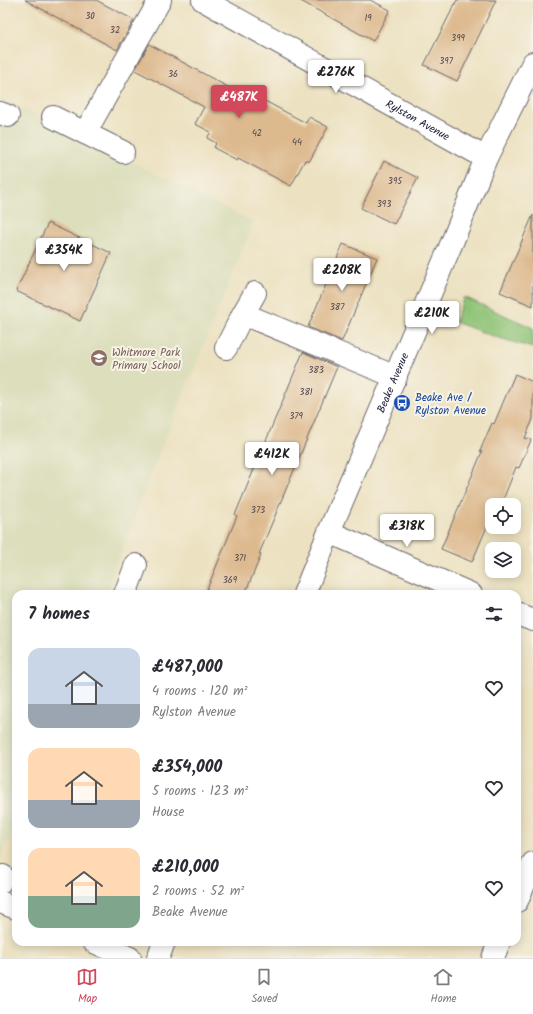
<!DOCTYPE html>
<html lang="en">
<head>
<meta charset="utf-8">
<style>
	:root { --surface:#fff; --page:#f2f2f3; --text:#2b2b33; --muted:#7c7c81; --line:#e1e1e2; --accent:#d1495b }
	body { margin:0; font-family:Kalam,sans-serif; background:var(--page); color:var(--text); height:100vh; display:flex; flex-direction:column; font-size:15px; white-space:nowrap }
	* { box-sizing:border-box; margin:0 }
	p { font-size:13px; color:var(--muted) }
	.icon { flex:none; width:22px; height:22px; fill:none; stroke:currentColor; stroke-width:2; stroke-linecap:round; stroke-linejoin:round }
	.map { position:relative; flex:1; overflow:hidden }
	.details { position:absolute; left:12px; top:590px; width:509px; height:356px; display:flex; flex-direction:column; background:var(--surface); border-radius:12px; box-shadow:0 2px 10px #0003 }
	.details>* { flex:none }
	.tools { position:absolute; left:485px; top:498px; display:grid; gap:8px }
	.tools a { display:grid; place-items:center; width:36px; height:36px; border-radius:8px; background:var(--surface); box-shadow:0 2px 10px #0003; font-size:20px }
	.price { position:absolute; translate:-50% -34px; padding:0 9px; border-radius:4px; background:#fff; color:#222; font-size:13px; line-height:26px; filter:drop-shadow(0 1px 2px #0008) }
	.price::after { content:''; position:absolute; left:50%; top:24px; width:12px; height:9px; margin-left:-6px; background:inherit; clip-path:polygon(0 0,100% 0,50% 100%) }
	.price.on { background:var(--accent); color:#fff }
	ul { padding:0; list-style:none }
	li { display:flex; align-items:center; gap:12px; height:100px; padding:0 16px }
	li span { display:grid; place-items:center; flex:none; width:112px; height:80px; border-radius:12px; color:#555 }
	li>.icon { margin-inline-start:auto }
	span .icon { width:48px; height:48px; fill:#fffc; stroke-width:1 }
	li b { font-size:17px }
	h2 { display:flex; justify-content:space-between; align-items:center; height:48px; padding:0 16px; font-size:17px }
	.tabs { display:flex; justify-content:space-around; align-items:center; height:56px; border-top:1px solid var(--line); background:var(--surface); font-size:11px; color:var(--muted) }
	.tabs a { display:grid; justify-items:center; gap:2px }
	.tabs .on { color:var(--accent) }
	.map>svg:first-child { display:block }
	.built { fill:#dcdebc }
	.green { fill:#8dc375; stroke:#587258 }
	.building { fill:#ddb98e }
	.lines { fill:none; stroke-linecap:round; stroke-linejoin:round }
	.minor-casing { stroke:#69656a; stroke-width:24 }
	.minor { stroke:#fff; stroke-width:22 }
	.labels { text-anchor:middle; stroke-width:4; stroke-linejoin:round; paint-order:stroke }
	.number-label { font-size:9px; fill:#514850 }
	.street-label { font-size:11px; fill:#22223b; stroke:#f7f3e8 }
	.education-label { font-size:11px; fill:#785e54; stroke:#f7f3e8; text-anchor:start }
	.transit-label { font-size:11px; fill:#164399; stroke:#f7f3e8; text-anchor:start }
</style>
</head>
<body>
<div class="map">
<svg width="533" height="958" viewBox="0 0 533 958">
	<rect width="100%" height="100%" fill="#f7f3e8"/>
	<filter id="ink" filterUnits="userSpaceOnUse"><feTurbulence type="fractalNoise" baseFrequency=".025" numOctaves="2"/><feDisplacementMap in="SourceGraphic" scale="8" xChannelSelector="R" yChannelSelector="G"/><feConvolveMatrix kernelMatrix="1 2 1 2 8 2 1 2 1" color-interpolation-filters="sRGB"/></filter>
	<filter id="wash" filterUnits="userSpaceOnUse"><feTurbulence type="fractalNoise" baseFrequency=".012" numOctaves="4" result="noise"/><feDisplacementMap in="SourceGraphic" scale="16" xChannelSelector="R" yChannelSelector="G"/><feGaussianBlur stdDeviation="0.9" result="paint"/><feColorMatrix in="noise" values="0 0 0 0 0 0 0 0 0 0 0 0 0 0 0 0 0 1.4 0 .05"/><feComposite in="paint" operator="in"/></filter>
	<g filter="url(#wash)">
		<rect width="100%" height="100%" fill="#ece1c0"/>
		<!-- built -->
		<path class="built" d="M 0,98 L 254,222 L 142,495 L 106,594 L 16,594 L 16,822 L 0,861 Z"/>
		<!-- green -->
		<path class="green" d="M 464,297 L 533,328 L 533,348 L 493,336 L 455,322 Z"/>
		<g id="blocks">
			<!-- building -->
			<path class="building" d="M 25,0 L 96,0 L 134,20 L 117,50 Z
				M 299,0 L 370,0 L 390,10 L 373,41 Z
				M 457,0 L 496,0 L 457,81 L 424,65 Z
				M 149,44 L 261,105 L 263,100 L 306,123 L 309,117 L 328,127 L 309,162 L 305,160 L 291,186 L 238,158 L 237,160 L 214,148 L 216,143 L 207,138 L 211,132 L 195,124 L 204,107 L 135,70 Z
				M 384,161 L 418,178 L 394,224 L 361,208 Z
				M 533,215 L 533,306 L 500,292 Z
				M 48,223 L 111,253 L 80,321 L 16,291 Z
				M 343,244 L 377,258 L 342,341 L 308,327 Z
				M 303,352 L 337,367 L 259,554 L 261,555 L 245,594 L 205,594 L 237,516 L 235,515 Z
				M 515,374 L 533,382 L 533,419 L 525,438 L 531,440 L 519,468 L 516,467 L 501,505 L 492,505 L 492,523 L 489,522 L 472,562 L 441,549 L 482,452 L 480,451 L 492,423 L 494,424 Z"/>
		</g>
	</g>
	<g filter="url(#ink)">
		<use href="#blocks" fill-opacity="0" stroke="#69656a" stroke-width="1"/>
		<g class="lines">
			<!-- minor casing -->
			<g class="minor-casing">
				<g id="minor">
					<path id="s1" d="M 203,0 L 486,158"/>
					<path d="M 0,113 L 8,116"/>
					<path d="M 53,117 L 85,133"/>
					<path d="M 123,152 L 85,133 L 160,0"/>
					<path d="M 243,314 L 255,293"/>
					<path d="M 226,348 L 243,314 L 396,377"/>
					<path d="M 329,532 L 471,594"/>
					<path d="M 125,594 L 136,565"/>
					<path id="s2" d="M 304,594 L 329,532 L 453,240 L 486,158 L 533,63"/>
					<path d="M 517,614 L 533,620"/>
					<path d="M 0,883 L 3,876"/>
					<path d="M 517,901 L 533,863"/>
					<path d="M 0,902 L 16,908"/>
					<path d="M 94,942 L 130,958"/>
					<path d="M 158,958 L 164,942"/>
					<path d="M 493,958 L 499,942"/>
				</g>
			</g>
			<!-- minor -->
			<use href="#minor" class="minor"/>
		</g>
	</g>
	<!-- icons -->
	<defs>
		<g id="school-disc" transform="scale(0.9)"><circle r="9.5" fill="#8d6e63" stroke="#f7f3e8"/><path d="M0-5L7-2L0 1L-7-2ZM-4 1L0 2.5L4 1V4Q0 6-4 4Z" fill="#fff"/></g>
		<g id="bus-disc" transform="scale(0.9)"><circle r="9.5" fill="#1a4fb4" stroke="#f7f3e8"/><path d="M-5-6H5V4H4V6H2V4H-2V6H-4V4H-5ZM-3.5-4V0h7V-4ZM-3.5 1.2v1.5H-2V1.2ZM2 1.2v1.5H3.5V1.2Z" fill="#fff"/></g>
	</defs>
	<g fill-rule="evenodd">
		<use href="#school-disc" x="99" y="358"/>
		<use href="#bus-disc" x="402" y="403"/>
	</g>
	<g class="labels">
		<!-- number labels -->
		<g class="number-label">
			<text x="90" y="19">30</text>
			<text x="368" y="21">19</text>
			<text x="115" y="33">32</text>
			<text x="458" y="41">399</text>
			<text x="446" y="64">397</text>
			<text x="173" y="77">36</text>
			<text x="257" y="136">42</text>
			<text x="297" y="145">44</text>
			<text x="395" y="184">395</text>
			<text x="384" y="207">393</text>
			<text x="337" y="310">387</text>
			<text x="316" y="373">383</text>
			<text x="306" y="395">381</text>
			<text x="296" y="419">379</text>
			<text x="258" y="513">373</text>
			<text x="240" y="561">371</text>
			<text x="230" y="583">369</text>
		</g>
		<!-- street labels -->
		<g class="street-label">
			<text dy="4" stroke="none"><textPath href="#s1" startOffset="246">Rylston Avenue</textPath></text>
			<text dy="4" stroke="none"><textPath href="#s2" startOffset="229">Beake Avenue</textPath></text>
		</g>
		<!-- education labels -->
		<g class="education-label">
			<text x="112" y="356">Whitmore Park<tspan x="112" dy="13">Primary School</tspan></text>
		</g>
		<!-- transit labels -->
		<g class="transit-label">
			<text x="415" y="401">Beake Ave /<tspan x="415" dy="13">Rylston Avenue</tspan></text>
		</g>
	</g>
</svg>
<div class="tools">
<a><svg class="icon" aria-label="locate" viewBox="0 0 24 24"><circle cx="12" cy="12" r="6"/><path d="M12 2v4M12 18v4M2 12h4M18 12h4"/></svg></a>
<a><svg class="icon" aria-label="layers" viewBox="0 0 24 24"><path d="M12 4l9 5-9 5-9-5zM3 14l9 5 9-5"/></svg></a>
</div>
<b class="price" style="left:336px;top:94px">£276K</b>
<b class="price on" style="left:239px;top:119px">£487K</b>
<b class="price" style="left:64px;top:272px">£354K</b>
<b class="price" style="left:342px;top:292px">£208K</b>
<b class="price" style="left:432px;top:335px">£210K</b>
<b class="price" style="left:272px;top:476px">£412K</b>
<b class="price" style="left:407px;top:548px">£318K</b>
<section class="details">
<h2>7 homes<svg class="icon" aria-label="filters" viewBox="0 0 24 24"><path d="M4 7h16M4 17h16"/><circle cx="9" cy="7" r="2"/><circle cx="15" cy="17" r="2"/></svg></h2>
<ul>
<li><span style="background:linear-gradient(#c9d6e8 70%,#9aa5b1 0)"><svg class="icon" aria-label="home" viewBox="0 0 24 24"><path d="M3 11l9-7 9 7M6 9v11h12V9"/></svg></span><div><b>£487,000</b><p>4 rooms · 120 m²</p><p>Rylston Avenue</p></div><svg class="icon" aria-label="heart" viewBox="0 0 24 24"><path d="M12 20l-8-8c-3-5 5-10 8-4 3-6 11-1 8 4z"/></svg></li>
<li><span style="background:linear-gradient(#ffd9b3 65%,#9aa5b1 0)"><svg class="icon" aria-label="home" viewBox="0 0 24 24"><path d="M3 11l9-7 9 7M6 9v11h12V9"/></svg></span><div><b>£354,000</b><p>5 rooms · 123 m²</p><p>House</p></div><svg class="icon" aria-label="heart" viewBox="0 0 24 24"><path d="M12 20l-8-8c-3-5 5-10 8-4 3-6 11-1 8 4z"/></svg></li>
<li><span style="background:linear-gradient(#ffd9b3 60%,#7fa58c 0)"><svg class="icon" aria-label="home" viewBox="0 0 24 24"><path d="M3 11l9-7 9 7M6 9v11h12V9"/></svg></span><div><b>£210,000</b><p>2 rooms · 52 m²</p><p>Beake Avenue</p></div><svg class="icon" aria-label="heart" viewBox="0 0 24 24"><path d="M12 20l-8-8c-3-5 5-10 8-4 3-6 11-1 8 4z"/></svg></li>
</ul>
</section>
</div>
<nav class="tabs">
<a class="on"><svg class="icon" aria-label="map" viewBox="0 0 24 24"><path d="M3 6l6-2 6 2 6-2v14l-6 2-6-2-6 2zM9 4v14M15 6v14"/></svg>Map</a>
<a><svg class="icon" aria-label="saved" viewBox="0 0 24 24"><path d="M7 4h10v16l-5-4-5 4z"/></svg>Saved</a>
<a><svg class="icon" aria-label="home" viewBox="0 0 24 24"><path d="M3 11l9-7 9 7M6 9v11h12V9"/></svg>Home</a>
</nav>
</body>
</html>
